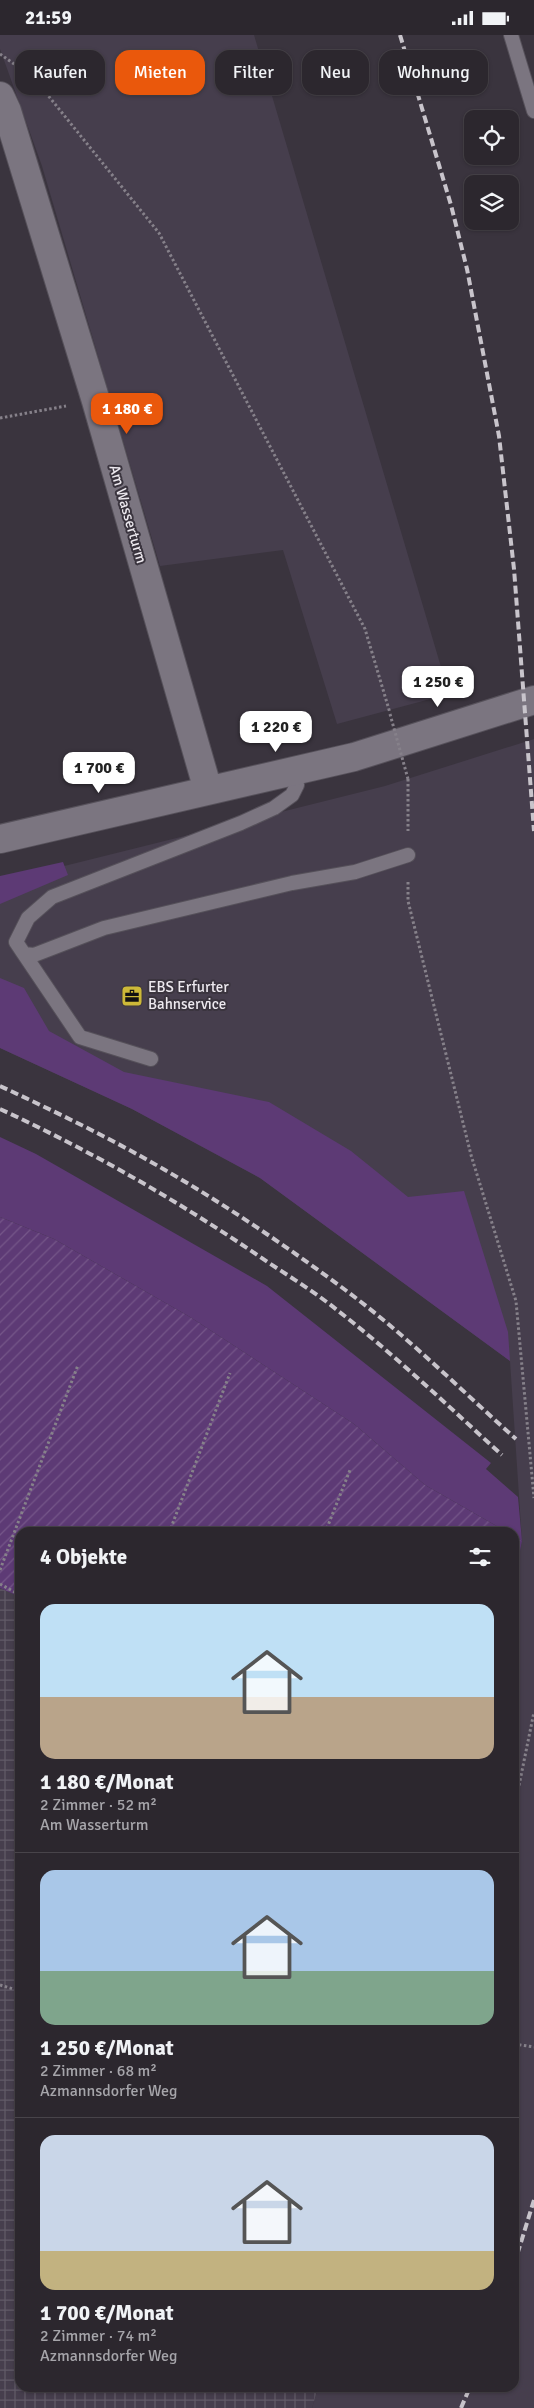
<!DOCTYPE html>
<html lang="de">
<head>
<meta charset="utf-8">
<style>
	:root { --surface:#2c272e; --page:#38333a; --text:#f1f3f6; --muted:#a6a5aa; --line:#48444a; --accent:#ea580c }
	body { margin:0; font-family:Signika,sans-serif; background:var(--page); color:var(--text); height:100vh; display:flex; flex-direction:column; font-size:19px; white-space:nowrap }
	* { box-sizing:border-box; margin:0 }
	p { font-size:16px; color:var(--muted) }
	.icon { flex:none; width:28px; height:28px; fill:none; stroke:currentColor; stroke-width:2; stroke-linecap:round; stroke-linejoin:round }
	.map { position:relative; flex:1; overflow:hidden }
	.sheet { position:absolute; left:15px; top:1492px; width:504px; height:865px; display:flex; flex-direction:column; background:var(--surface); border-radius:15px; box-shadow:0 1px 4px #0004,0 0 0 1px var(--line) }
	.sheet>* { flex:none }
	.top-card { position:absolute; left:15px; top:15px; width:505px; height:45px; display:flex; gap:10px }
	.controls { position:absolute; left:464px; top:75px; display:grid; gap:10px }
	.controls a { display:grid; place-items:center; width:55px; height:55px; border-radius:10px; background:var(--surface); box-shadow:0 1px 4px #0004,0 0 0 1px var(--line); font-size:25px }
	.price { position:absolute; translate:-50% -42px; padding:0 11px; border-radius:10px; background:#fff; color:#222; font-size:16px; line-height:32px; filter:drop-shadow(0 1px 2px #0008) }
	.price::after { content:''; position:absolute; left:50%; top:30px; width:15px; height:11px; margin-left:-8px; background:inherit; clip-path:polygon(0 0,100% 0,50% 100%) }
	.price.selected { background:var(--accent); color:#fff }
	ul { padding:0; list-style:none }
	li { display:grid; align-content:center; gap:10px; height:265px; padding:0 25px }
	li+li { border-top:1px solid var(--line) }
	li span { display:grid; place-items:center; height:155px; border-radius:15px; color:#555 }
	li>.icon { margin-inline-start:auto }
	span .icon { width:90px; height:90px; fill:#fffc; stroke-width:1 }
	li b { font-size:21px }
	h2 { display:flex; justify-content:space-between; align-items:center; height:60px; padding:0 25px; font-size:21px }
	.chip { padding:0 18px; border-radius:15px; background:var(--surface); box-shadow:0 1px 4px #0004,0 0 0 1px var(--line); font-size:18px; line-height:45px }
	.chip.selected { background:var(--accent); color:#fff }
	.status { display:flex; justify-content:space-between; align-items:center; height:35px; padding:0 25px; background:var(--surface); direction:ltr }
	.status svg { height:14px; fill:currentColor }
	.map>svg:first-child { display:block }
	.built { fill:#463e4d }
	.industrial { fill:url(#industrial-grid) }
	.grass { fill:#5d3a75 }
	.garden { fill:url(#garden-furrows) }
	.lines { fill:none; stroke-linecap:round; stroke-linejoin:round }
	.service-casing { stroke:#56515a; stroke-width:16 }
	.minor-casing { stroke:#56515a; stroke-width:30 }
	.path { stroke:#86818a; stroke-width:3; stroke-dasharray:2.5 2.5; stroke-linecap:butt }
	.service { stroke:#7b7580; stroke-width:14 }
	.minor { stroke:#7b7580; stroke-width:28 }
	.rail { stroke:#c8c4cb; stroke-width:4; stroke-dasharray:8 4; stroke-linecap:butt }
	.path-bridge { stroke:#86818a; stroke-width:3; stroke-dasharray:2.5 2.5; stroke-linecap:butt }
	.labels { text-anchor:middle; stroke-width:4; stroke-linejoin:round; paint-order:stroke }
	.street-label { font-size:15px; fill:#ede9ef; stroke:#3a343e }
	.poi-label { font-size:15px; fill:#ede9ef; stroke:#3a343e; text-anchor:start }
</style>
</head>
<body>
<div class="status"><b>21:59</b><svg viewBox="0 0 49 12"><path d="M0 12V9h3v3zM5 12V6h3v6zM10 12V3h3v9zM15 12V0h3v12zM26 1h20v11H26zM47 4h2v5h-2z"/></svg></div>
<div class="map">
<svg width="534" height="2373" viewBox="0 0 534 2373">
	<defs>
		<pattern id="industrial-grid" width="8" height="8" patternUnits="userSpaceOnUse" patternTransform="scale(1.25)"><rect width="8" height="8" fill="#463e4d"/><path d="M0 4h8M4 0v8" fill="none" stroke="#615a67"/></pattern>
		<pattern id="garden-furrows" width="10" height="10" patternUnits="userSpaceOnUse" patternTransform="scale(1.25)"><rect width="10" height="10" fill="#5d3a75"/><path d="M-1 1l2-2M0 10L10 0M9 11l2-2" fill="none" stroke="#755689"/></pattern>
	</defs>
	<rect width="100%" height="100%" fill="#3a343e"/>
	<!-- built -->
	<path class="built" d="M 0,0 L 254,0 L 449,659 L 337,689 L 283,515 L 160,531 L 42,131 L 0,14 Z
		M 534,704 L 534,2373 L 312,2373 L 318,2353 L 514,2352 L 514,1546 L 522,1506 L 510,1326 L 260,1143 L 132,1074 L 0,1013 L 0,847 L 385,751 Z"/>
	<!-- industrial -->
	<path class="industrial" d="M 0,1553 L 20,1562 L 20,2352 L 318,2353 L 312,2373 L 0,2373 Z"/>
	<!-- grass -->
	<path class="grass" d="M 63,827 L 68,840 L 0,869 L 0,841 Z
		M 0,943 L 24,953 L 49,996 L 124,1037 L 269,1067 L 351,1116 L 408,1162 L 464,1156 L 508,1297 L 510,1326 L 260,1143 L 132,1074 L 0,1013 Z
		M 0,1102 L 36,1119 L 267,1251 L 491,1428 L 486,1434 L 518,1462 L 522,1506 L 514,1501 L 514,1498 L 507,1497 L 425,1450 L 354,1389 L 190,1282 L 54,1204 L 0,1182 Z"/>
	<!-- garden -->
	<path class="garden" d="M 0,1182 L 54,1204 L 190,1282 L 354,1389 L 425,1450 L 507,1497 L 20,1498 L 20,1562 L 0,1553 Z
		M 514,1501 L 522,1506 L 514,1546 Z"/>
	<g class="lines">
		<!-- service casing -->
		<g class="service-casing">
			<path id="service" d="M 511,0 L 534,76
				M 293,735 L 297,750 L 292,760 L 274,773 L 241,788 L 52,862 L 28,883 L 16,907 L 24,919 L 34,920 L 104,893 L 292,848 L 355,837 L 408,820
				M 24,919 L 80,1002 L 151,1024"/>
		</g>
		<!-- minor casing -->
		<g class="minor-casing">
			<path id="minor" d="M 0,61 L 7,76 L 96,366 L 208,755
				M 0,804 L 354,722 L 534,665"/>
		</g>
		<!-- path -->
		<path class="path" d="M 0,19 L 34,43 L 159,198 L 365,594 L 390,678
			M 0,383 L 66,371
			M 408,744 L 408,796
			M 408,847 L 408,866 L 471,1120 L 516,1266 L 534,1463
			M 169,1498 L 230,1338
			M 325,1498 L 350,1435
			M 0,1535 L 78,1330
			M 0,1549 L 20,1560
			M 514,1775 L 534,1677
			M 0,1950 L 20,1956
			M 514,2009 L 534,2012"/>
		<!-- service -->
		<use href="#service" class="service"/>
		<!-- minor -->
		<use href="#minor" class="minor"/>
		<!-- rail -->
		<path class="rail" d="M 400,0 L 451,170 L 467,234 L 499,401 L 514,534 L 534,796
			M 0,1051 C 56,1077 112,1104 165,1135 C 226,1170 292,1215 348,1257 C 408,1302 461,1355 516,1404
			M 0,1074 C 95,1118 182,1168 269,1228 C 292,1243 316,1258 337,1275 C 395,1320 448,1371 502,1420
			M 514,2230 L 534,2165
			M 461,2373 L 470,2352"/>
		<!-- path-bridge -->
		<path class="path-bridge" d="M 390,679 L 408,744"/>
	</g>
	<!-- icons -->
	<defs>
		<g id="office-square" transform="scale(1.125)"><rect x="-9" y="-9" width="18" height="18" rx="4" fill="#cdb938" stroke="#3a343e"/><path d="M-6-3h4V-5.5h4V-3h4V5H-6ZM-1-4.5V-3h2v-1.5ZM-6 0V1H6V0Z" fill="#111"/></g>
	</defs>
	<g fill-rule="evenodd">
		<use href="#office-square" x="132" y="961"/>
	</g>
	<g class="labels">
		<!-- street labels -->
		<g class="street-label">
			<text transform="translate(128 479) rotate(74)" y="5">Am Wasserturm</text>
		</g>
		<!-- poi labels -->
		<g class="poi-label">
			<text x="148" y="957">EBS Erfurter<tspan x="148" dy="17">Bahnservice</tspan></text>
		</g>
	</g>
</svg>
<div class="controls">
<a><svg class="icon" aria-label="locate" viewBox="0 0 24 24"><circle cx="12" cy="12" r="6"/><path d="M12 2v4M12 18v4M2 12h4M18 12h4"/></svg></a>
<a><svg class="icon" aria-label="layers" viewBox="0 0 24 24"><path d="M12 4l9 5-9 5-9-5zM3 14l9 5 9-5"/></svg></a>
</div>
<b class="price selected" style="left:127px;top:400px">1 180 €</b>
<b class="price" style="left:438px;top:673px">1 250 €</b>
<b class="price" style="left:276px;top:718px">1 220 €</b>
<b class="price" style="left:99px;top:759px">1 700 €</b>
<div class="top-card">
<a class="chip">Kaufen</a>
<a class="chip selected">Mieten</a>
<a class="chip">Filter</a>
<a class="chip">Neu</a>
<a class="chip">Wohnung</a>
</div>
<section class="sheet">
<h2>4 Objekte<svg class="icon" aria-label="filters" viewBox="0 0 24 24"><path d="M4 7h16M4 17h16"/><circle cx="9" cy="7" r="2"/><circle cx="15" cy="17" r="2"/></svg></h2>
<ul>
<li><span style="background:linear-gradient(#bfe0f5 60%,#b9a48a 0)"><svg class="icon" aria-label="home" viewBox="0 0 24 24"><path d="M3 11l9-7 9 7M6 9v11h12V9"/></svg></span><div><b>1 180 €/Monat</b><p>2 Zimmer · 52 m²</p><p>Am Wasserturm</p></div></li>
<li><span style="background:linear-gradient(#a9c7e8 65%,#7fa58c 0)"><svg class="icon" aria-label="home" viewBox="0 0 24 24"><path d="M3 11l9-7 9 7M6 9v11h12V9"/></svg></span><div><b>1 250 €/Monat</b><p>2 Zimmer · 68 m²</p><p>Azmannsdorfer Weg</p></div></li>
<li><span style="background:linear-gradient(#c9d6e8 75%,#c2b280 0)"><svg class="icon" aria-label="home" viewBox="0 0 24 24"><path d="M3 11l9-7 9 7M6 9v11h12V9"/></svg></span><div><b>1 700 €/Monat</b><p>2 Zimmer · 74 m²</p><p>Azmannsdorfer Weg</p></div></li>
</ul>
</section>
</div>
</body>
</html>
